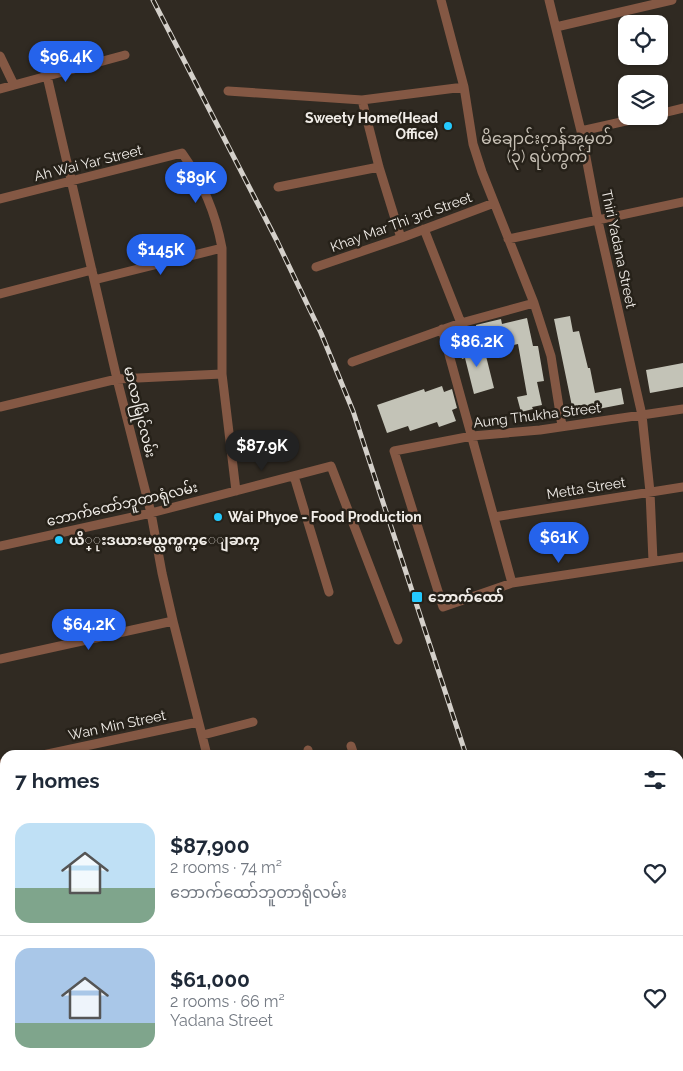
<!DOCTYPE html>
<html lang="en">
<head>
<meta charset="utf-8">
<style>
	:root { --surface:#fff; --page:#f6f6f7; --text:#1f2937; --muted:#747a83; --line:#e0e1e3; --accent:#2563eb }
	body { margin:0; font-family:Raleway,"Noto Sans Myanmar",sans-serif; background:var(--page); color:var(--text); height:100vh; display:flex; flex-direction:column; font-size:19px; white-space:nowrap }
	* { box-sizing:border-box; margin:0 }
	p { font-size:16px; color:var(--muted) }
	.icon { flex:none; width:28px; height:28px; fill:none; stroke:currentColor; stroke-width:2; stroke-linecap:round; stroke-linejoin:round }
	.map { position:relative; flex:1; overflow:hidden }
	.details { position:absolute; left:0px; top:750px; width:684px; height:321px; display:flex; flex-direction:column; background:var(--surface); border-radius:15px 15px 0 0; box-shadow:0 1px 4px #0004 }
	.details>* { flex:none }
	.tools { position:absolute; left:618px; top:15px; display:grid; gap:10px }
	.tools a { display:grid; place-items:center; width:50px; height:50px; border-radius:10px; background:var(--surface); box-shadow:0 1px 4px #0004; font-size:25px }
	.price { position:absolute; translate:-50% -42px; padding:0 11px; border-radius:18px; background:var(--accent); color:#fff; font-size:16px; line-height:32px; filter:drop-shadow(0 1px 2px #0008) }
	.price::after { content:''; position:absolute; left:50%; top:30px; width:15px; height:11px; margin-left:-8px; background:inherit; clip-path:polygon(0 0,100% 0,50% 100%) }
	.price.selected { background:#222; color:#fff }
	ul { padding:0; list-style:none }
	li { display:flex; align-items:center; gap:15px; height:125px; padding:0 15px }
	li+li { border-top:1px solid var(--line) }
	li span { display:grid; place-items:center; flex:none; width:140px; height:100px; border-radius:15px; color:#555 }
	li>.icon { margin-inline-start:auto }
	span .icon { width:60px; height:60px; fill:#fffc; stroke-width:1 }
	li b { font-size:21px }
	h2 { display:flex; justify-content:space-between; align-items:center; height:60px; padding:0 15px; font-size:21px }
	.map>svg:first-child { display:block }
	.building { fill:#c3c3b7 }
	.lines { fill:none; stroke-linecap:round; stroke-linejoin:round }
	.street { stroke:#845844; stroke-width:9 }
	.secondary { stroke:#b56f4f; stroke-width:12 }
	.rail-casing { stroke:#d4d0ca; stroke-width:5 }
	.rail { stroke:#262119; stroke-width:3; stroke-dasharray:9; stroke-linecap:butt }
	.poi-dot { fill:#24c9fe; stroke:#262119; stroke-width:2 }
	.labels { text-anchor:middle; stroke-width:5; stroke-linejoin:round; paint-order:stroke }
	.poi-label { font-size:14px; font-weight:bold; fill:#f1ede8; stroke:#262119; text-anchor:start }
	.street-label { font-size:14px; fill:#f1ede8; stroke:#262119 }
	.quarter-label { font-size:16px; fill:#c6bfb4; stroke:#262119 }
</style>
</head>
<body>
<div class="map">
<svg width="683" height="1071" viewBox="0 0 683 1071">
	<rect width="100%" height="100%" fill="#302a22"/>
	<!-- building -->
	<path class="building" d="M 570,316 L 573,332 L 579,331 L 588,368 L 590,368 L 595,393 L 621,388 L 624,404 L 598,409 L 598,412 L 574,416 L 554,319 Z
		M 527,318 L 533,346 L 538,346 L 544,381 L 537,382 L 542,405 L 532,407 L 533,409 L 521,412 L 517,397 L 527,395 L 518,344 L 509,346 L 507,334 L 478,339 L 476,325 L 501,319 L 502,324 Z
		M 476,342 L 480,357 L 486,356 L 494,388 L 474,394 L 465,358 L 462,359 L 458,346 Z
		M 683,363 L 683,387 L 650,393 L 646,370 Z
		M 442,386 L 444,392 L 452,389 L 457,408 L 452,410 L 456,421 L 439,427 L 437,422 L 410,431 L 408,426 L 387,433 L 377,405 L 424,389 L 425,392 Z"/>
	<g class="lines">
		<!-- street -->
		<path class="street" d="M 441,0 L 464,87 L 473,144 L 482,172 L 534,303 L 551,356 L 562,426
			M 549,0 L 581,131 L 598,221 L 642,415 L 650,492 L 653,561
			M 556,27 L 672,0
			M 0,56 L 14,85
			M 47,76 L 117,379 L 151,513 L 162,573 L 173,621 L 207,755
			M 0,89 L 125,55
			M 228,91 L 362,100 L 464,87
			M 362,100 L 379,167 L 401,238
			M 659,114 L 683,108
			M 581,131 L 648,116
			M 278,187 L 379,167
			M 0,199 L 182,153 C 202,181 216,215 222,248 L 222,374 L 236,491
			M 424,229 L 461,323
			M 508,239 L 683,202
			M 316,267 L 401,238 L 494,203
			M 94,280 L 222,248
			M 0,294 L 92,270
			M 442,329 L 512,583
			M 352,362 L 461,323 L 534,303
			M 0,407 L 117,379 L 222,374
			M 683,409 L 540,430 L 472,436 L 394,451 L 443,607 L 512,583 L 683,557
			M 294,476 L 329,592
			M 494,517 L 683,487
			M 0,546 L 151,513 L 331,466 L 398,640
			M 0,659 L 173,621
			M 203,735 L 253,722
			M 351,746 L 354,755
			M 308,750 L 309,755
			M 43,755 L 198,722
			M 0,764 L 5,763
			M 0,867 L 5,866
			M 0,1034 L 5,1057
			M 9,1066 L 11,1071
			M 144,1066 L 145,1071
			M 275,1066 L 276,1071"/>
		<!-- secondary -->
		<path class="secondary" d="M 679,913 L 683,912
			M 48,1071 L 69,1066"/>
		<!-- rail casing -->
		<g class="rail-casing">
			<path id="rail" d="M 153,0 L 277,241 L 321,333 L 353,411 L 466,755
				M 572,1066 L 573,1071"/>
		</g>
		<!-- rail -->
		<use href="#rail" class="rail"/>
	</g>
	<!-- markers -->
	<g class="poi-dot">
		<circle cx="448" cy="126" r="5"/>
		<circle cx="218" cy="517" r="5"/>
		<circle cx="59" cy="540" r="5"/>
		<rect x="411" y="591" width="12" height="12" rx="2.5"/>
	</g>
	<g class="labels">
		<!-- poi labels -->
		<g class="poi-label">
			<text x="438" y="123" text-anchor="end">Sweety Home(Head<tspan x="438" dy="16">Office)</tspan></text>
			<text x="228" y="522">Wai Phyoe - Food Production</text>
			<text x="69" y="545">ယိ္ုးဒယားမယ္လက္ဖက္ေျခာက္</text>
			<text x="428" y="602">ဘောက်ထော်</text>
		</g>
		<!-- street labels -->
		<g class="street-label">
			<text transform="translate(88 163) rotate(-14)" y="5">Ah Wai Yar Street</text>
			<text transform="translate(401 222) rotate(-20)" y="5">Khay Mar Thi 3rd Street</text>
			<text transform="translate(619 249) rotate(78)" y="5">Thiri Yadana Street</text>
			<text transform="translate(140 412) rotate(76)" y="5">မာလာမြိုင်လမ်း</text>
			<text transform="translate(537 415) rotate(-7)" y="5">Aung Thukha Street</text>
			<text transform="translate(586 488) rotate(-9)" y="5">Metta Street</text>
			<text transform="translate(122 504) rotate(-13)" y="5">ဘောက်ထော်ဘူတာရုံလမ်း</text>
			<text transform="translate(117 725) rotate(-12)" y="5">Wan Min Street</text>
		</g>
		<!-- quarter labels -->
		<g class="quarter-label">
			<text x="547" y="144">မိချောင်းကန်အမှတ်<tspan x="547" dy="18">(၃) ရပ်ကွက်</tspan></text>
		</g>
	</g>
</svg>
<div class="tools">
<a><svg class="icon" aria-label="locate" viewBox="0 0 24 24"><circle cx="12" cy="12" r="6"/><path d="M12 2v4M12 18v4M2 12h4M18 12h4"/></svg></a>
<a><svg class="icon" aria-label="layers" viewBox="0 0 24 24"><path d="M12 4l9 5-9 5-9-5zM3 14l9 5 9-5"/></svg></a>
</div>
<b class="price" style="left:66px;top:83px">$96.4K</b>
<b class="price" style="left:196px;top:204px">$89K</b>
<b class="price" style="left:161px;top:276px">$145K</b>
<b class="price" style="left:477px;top:368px">$86.2K</b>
<b class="price selected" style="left:262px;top:472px">$87.9K</b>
<b class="price" style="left:559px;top:564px">$61K</b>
<b class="price" style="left:89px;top:651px">$64.2K</b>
<section class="details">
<h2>7 homes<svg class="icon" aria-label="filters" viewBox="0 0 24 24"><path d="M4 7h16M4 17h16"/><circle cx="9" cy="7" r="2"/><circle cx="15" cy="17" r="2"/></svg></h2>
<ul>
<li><span style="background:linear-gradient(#bfe0f5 65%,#7fa58c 0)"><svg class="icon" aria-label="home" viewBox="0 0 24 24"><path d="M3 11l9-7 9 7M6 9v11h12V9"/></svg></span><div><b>$87,900</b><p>2 rooms · 74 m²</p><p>ဘောက်ထော်ဘူတာရုံလမ်း</p></div><svg class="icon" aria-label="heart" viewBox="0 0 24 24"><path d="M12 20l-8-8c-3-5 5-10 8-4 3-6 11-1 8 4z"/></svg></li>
<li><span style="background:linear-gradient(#a9c7e8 75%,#7fa58c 0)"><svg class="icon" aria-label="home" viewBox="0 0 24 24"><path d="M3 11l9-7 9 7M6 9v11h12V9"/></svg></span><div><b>$61,000</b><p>2 rooms · 66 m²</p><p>Yadana Street</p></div><svg class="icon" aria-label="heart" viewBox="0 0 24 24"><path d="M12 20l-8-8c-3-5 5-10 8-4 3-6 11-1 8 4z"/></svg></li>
</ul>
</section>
</div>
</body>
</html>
